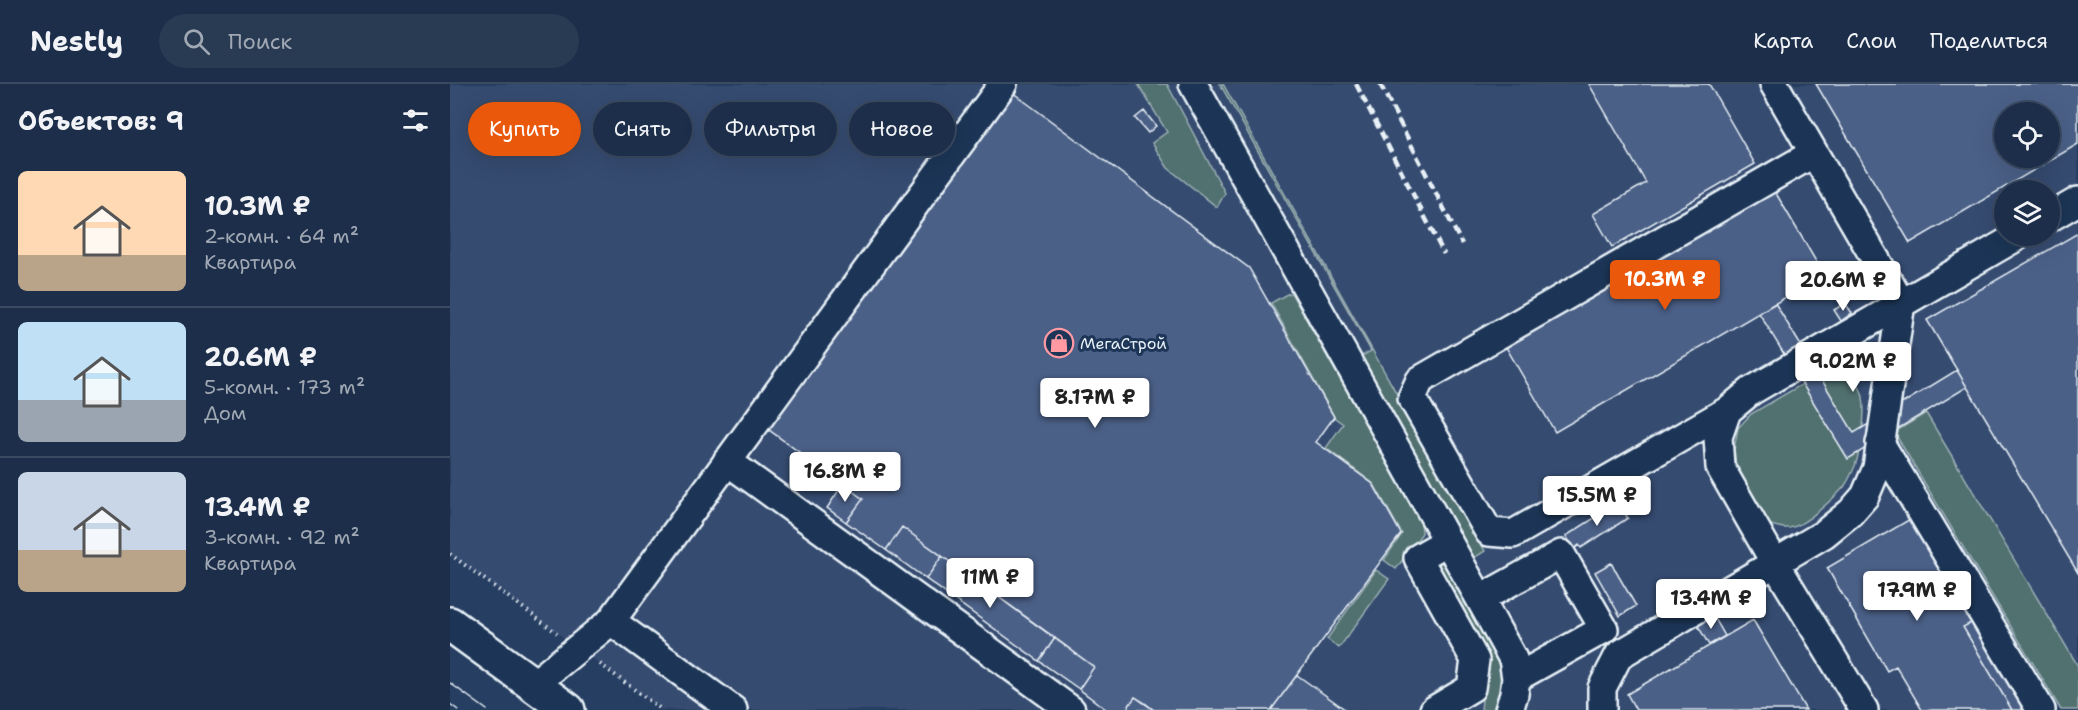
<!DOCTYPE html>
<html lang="ru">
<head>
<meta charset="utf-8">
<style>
	:root { --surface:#1c2e49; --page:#293a53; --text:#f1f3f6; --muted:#a0a8b4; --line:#3a4a61; --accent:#ea580c }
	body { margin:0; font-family:"Shantell Sans",sans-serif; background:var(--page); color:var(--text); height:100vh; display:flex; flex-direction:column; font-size:22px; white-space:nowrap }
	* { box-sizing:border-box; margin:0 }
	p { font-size:20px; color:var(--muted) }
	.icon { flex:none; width:33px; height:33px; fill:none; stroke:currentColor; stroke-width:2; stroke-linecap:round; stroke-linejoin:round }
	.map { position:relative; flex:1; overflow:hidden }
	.side { display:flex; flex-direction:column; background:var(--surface); width:450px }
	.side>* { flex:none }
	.hud { position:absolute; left:18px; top:18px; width:570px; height:54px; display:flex; gap:12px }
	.buttons { position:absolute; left:1544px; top:18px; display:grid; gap:12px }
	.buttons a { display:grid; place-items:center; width:66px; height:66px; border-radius:50%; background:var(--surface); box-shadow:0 6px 24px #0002,0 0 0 2px var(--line); font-size:30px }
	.price { position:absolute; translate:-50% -51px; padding:0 14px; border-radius:6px; background:#fff; color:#222; font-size:20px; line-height:39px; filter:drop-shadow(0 2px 3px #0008) }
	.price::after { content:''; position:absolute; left:50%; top:36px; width:18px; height:14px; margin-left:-9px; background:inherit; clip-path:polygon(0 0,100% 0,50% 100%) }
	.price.selected { background:var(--accent); color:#fff }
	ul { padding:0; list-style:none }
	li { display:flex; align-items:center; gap:18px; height:150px; padding:0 18px }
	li+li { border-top:2px solid var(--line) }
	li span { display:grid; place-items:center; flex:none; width:168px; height:120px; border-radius:9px; color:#555 }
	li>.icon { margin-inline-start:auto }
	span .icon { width:72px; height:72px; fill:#fffc; stroke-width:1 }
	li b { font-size:26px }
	h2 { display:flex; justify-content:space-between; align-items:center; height:72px; padding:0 18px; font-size:26px }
	.chip { padding:0 21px; border-radius:27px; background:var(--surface); box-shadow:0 6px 24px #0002,0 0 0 2px var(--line); font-size:21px; line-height:54px }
	.chip.selected { background:var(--accent); color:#fff }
	header { display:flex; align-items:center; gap:36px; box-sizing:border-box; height:84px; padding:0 30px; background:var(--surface); border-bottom:2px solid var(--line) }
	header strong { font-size:28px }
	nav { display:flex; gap:33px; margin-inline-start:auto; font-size:21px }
	.search { width:420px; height:54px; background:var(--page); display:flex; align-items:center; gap:15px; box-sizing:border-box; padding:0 21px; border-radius:33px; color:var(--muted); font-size:22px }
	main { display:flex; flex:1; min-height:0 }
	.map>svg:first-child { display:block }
	.built { fill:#354b6f; fill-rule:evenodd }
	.green { fill:#517070; stroke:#9cb0b4; stroke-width:1.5 }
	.building { fill:#4c6087; stroke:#e8f1f8; stroke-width:1.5; fill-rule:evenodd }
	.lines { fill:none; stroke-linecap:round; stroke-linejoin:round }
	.minor-casing { stroke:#e8f1f8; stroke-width:32 }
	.major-casing { stroke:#e8f1f8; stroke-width:38 }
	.path { stroke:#e8f1f8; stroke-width:4; stroke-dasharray:1.5 4.5; stroke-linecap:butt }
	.minor { stroke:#1d3557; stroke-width:27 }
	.major { stroke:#1d3557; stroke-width:33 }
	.tram { stroke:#e8f1f8; stroke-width:1.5 }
	.rail { stroke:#e8f1f8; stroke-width:4.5; stroke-dasharray:9 4.5; stroke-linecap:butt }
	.labels { text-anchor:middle; stroke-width:6; stroke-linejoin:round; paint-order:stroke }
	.poi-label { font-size:16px; fill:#e8f1f8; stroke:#1d3557; text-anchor:start }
</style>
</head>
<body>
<header>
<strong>Nestly</strong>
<div class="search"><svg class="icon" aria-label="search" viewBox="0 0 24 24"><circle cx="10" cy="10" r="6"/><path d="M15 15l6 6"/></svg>Поиск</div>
<nav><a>Карта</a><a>Слои</a><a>Поделиться</a></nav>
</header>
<main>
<section class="side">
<h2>Объектов: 9<svg class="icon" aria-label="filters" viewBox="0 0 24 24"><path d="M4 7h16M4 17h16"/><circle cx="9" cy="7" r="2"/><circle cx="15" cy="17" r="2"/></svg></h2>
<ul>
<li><span style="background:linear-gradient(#ffd9b3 70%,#b9a48a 0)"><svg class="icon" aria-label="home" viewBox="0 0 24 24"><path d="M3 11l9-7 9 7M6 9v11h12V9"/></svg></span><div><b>10.3M ₽</b><p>2-комн. · 64 m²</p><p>Квартира</p></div></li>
<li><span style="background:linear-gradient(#bfe0f5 65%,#9aa5b1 0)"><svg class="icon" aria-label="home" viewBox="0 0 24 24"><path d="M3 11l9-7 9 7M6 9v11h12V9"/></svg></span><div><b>20.6M ₽</b><p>5-комн. · 173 m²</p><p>Дом</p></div></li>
<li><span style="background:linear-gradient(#c9d6e8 65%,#b9a48a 0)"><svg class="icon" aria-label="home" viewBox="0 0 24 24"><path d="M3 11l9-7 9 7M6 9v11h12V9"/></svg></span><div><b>13.4M ₽</b><p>3-комн. · 92 m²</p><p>Квартира</p></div></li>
</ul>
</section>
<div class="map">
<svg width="1628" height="626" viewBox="0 0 1628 626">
	<rect width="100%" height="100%" fill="#263e61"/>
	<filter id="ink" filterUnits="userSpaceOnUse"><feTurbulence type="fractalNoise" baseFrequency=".0167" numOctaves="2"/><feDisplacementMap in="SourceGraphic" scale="12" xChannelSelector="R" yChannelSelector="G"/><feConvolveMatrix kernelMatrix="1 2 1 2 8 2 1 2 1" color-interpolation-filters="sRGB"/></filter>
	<g filter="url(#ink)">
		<!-- built -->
		<path class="built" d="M 0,0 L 1628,0 L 1628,626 L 212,626 L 0,470 ZM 1554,28 L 1599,28 L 1599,74 L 1554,74 ZM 1554,106 L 1599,106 L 1599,152 L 1554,152 Z"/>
		<!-- green -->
		<path class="green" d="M 688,0 L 717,0 L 775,109 L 767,123 L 718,84 L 702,59 L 717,48 Z
			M 770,0 L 773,0 L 1035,467 L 1021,476 L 908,274 L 921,267 Z
			M 841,209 L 971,436 L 972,449 L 946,485 L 934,476 L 952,450 L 924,400 L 876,364 L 893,340 L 885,334 L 821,219 L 837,210 Z
			M 1394,276 C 1401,287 1410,300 1413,313 C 1416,331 1411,365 1405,382 C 1402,389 1398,397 1394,403 C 1385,413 1356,440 1343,443 C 1336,446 1323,442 1316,439 L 1287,390 L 1284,365 L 1288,344 L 1301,330 Z
			M 1476,329 L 1628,582 L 1628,626 L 1611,626 L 1447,353 L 1448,346 Z
			M 982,476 L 999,481 L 1050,573 L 1054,593 L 1052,607 L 1045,626 L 1031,626 L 1036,575 Z
			M 926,486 L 939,495 L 889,564 L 877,555 Z"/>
		<!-- building -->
		<path class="building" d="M 1139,0 L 1259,0 L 1305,80 L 1162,163 L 1143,130 L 1196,99 Z
			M 1366,0 L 1628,0 L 1628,60 L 1460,159 ZM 1554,28 L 1599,28 L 1599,74 L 1554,74 Z
			M 562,8 L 799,184 L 884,333 L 866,358 L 923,400 L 951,450 L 821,626 L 704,626 L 685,613 L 676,626 L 657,626 L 629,605 L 644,583 L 452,443 L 436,466 L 396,438 L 413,415 L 315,343 Z
			M 694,27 L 706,42 L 698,49 L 685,34 Z
			M 1324,106 L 1374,191 L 1105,348 L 1056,263 Z
			M 1628,149 L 1628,489 L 1477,236 Z
			M 1325,219 L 1404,349 L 1507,286 L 1517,303 L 1398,375 L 1309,229 Z
			M 1395,219 L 1402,229 L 1391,237 L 1384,226 Z
			M 393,400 L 413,415 L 396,438 L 377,424 Z
			M 1168,419 L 1178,434 L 1131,464 L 1129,461 L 1124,465 L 1116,452 Z
			M 1462,434 L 1523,538 L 1513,543 L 1562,626 L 1472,626 L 1446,582 L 1437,587 L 1377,484 Z
			M 452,443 L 492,472 L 476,495 L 436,466 Z
			M 492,472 L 605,554 L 589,577 L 476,495 Z
			M 1161,479 L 1186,522 L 1170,532 L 1145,488 Z
			M 1263,531 L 1275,552 L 1259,561 L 1247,540 Z
			M 1303,536 L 1356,626 L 1186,626 L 1177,610 Z
			M 1523,538 L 1576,626 L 1562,626 L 1513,543 Z
			M 605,554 L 644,583 L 629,605 L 589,577 Z
			M 847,591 L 896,626 L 821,626 Z
			M 685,613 L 695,619 L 704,626 L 676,626 Z"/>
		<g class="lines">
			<!-- minor casing -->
			<g class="minor-casing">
				<path id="minor" d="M 743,0 L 1030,515 L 1111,470 L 1154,545 L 1066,594 L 1064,610 L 1059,626
					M 1599,134 L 1628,117
					M 1277,327 L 1063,450 L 1039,448 L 962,314 L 970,296 L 1364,69
					M 1430,359 L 1591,626
					M 277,377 L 621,626
					M 1030,515 L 1063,575 L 1066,594
					M 161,537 L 283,626
					M 83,601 L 161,537 L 553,0
					M 1152,625 L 1152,604 L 1169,571 L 1374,450 L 1401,428 L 1415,412 L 1427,384 L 1451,219 L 1324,0
					M 984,626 L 1021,604 L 1025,576 L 968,474 L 998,457
					M 1414,626 L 1325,479 L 1270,383 L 1268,353 L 1277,327 L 1301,307 L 1568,152"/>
			</g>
			<!-- major casing -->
			<g class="major-casing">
				<path id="major" d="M 0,540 L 118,626"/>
			</g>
			<!-- path -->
			<path class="path" d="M 0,470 L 107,549
				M 150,580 L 212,626"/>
			<!-- minor -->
			<use href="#minor" class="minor"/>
			<!-- major -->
			<use href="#major" class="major"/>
			<!-- tram -->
			<path class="tram" d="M 0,599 L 37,626
				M 0,620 L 8,626"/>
			<!-- rail -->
			<path class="rail" d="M 906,0 L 994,170
				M 930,0 L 1012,160"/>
		</g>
	</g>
	<!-- icons -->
	<defs>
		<g id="shop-ring" transform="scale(1.5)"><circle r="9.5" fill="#1d3557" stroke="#ff9aa2" stroke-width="1.5"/><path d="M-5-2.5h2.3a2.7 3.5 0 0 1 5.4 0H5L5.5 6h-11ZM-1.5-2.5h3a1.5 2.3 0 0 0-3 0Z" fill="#ff9aa2"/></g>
	</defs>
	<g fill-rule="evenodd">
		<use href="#shop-ring" x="609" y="259"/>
	</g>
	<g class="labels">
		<!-- poi labels -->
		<g class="poi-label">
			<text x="630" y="265">МегаСтрой</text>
		</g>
	</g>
</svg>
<div class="buttons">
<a><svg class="icon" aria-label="locate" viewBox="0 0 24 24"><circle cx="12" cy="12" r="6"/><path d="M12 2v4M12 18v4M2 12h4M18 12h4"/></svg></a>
<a><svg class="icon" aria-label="layers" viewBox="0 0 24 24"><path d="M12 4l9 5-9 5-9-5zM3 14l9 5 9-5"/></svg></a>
</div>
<b class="price selected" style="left:1215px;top:227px">10.3M ₽</b>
<b class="price" style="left:1393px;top:228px">20.6M ₽</b>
<b class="price" style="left:1403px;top:309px">9.02M ₽</b>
<b class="price" style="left:645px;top:345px">8.17M ₽</b>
<b class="price" style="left:395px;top:419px">16.8M ₽</b>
<b class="price" style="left:1147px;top:443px">15.5M ₽</b>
<b class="price" style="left:540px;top:525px">11M ₽</b>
<b class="price" style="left:1467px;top:538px">17.9M ₽</b>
<b class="price" style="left:1261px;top:546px">13.4M ₽</b>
<div class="hud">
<a class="chip selected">Купить</a>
<a class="chip">Снять</a>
<a class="chip">Фильтры</a>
<a class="chip">Новое</a>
</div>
</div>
</main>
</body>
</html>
